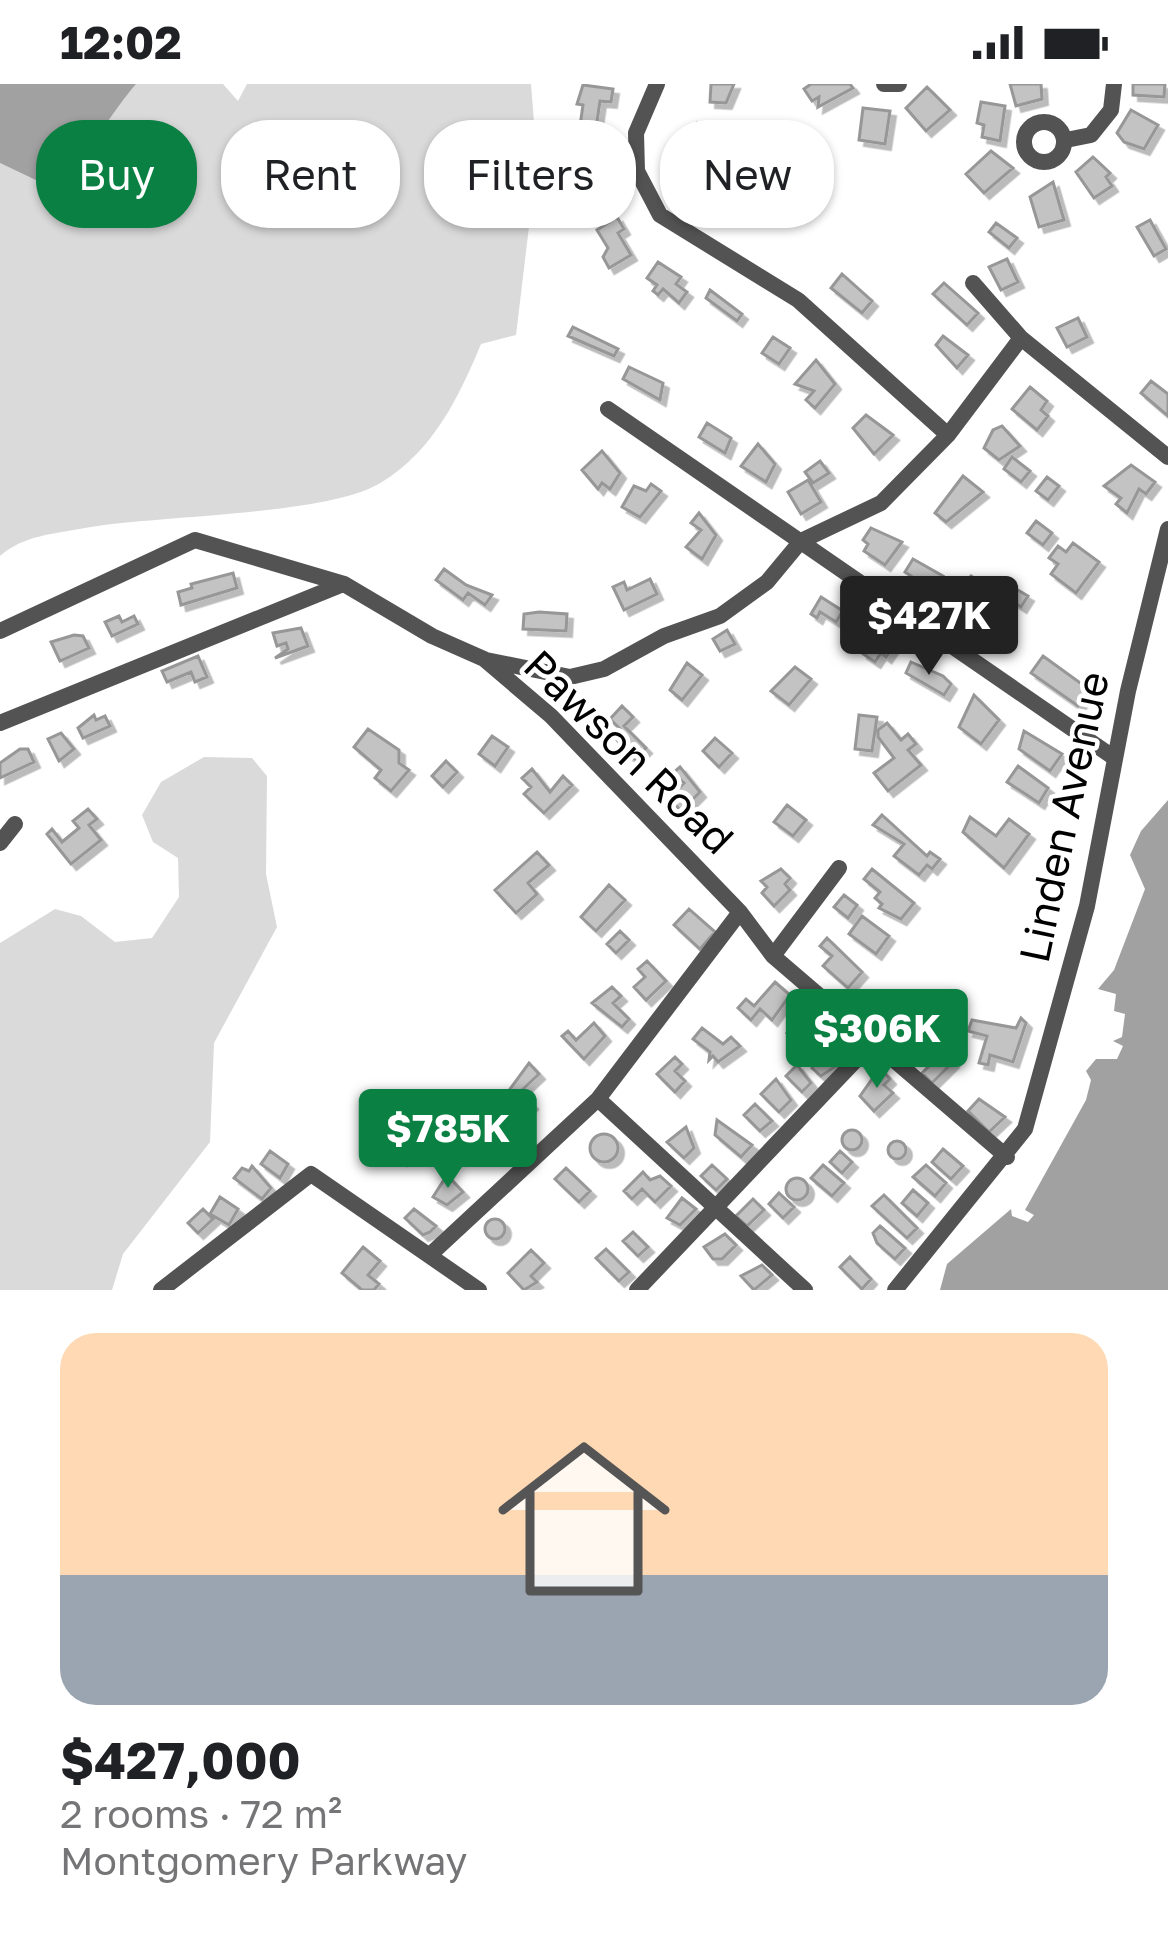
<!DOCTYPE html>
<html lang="en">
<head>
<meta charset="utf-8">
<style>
	:root { --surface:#fff; --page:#f2f2f2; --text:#202124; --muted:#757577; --accent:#0b8043 }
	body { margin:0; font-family:"Golos Text",sans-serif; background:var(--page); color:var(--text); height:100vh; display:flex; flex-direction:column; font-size:45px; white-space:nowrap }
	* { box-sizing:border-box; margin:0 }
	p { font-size:39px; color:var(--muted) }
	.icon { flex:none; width:66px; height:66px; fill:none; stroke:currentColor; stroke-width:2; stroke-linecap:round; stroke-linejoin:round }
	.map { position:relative; height:1206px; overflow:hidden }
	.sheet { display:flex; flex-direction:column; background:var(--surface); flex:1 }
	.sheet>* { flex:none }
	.guide { position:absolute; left:36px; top:36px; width:1098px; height:108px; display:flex; gap:24px }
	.price { position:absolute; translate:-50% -102px; padding:0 27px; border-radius:12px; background:var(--accent); color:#fff; font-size:39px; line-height:78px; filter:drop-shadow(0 3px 6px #0008) }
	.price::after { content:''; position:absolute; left:50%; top:72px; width:36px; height:27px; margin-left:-18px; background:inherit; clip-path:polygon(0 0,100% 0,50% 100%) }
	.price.selected { background:#222; color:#fff }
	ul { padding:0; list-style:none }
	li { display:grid; align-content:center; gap:24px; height:636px; padding:0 60px }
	li span { display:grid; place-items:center; height:372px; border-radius:36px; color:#555 }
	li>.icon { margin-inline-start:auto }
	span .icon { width:216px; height:216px; fill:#fffc; stroke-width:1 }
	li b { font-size:51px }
	.pill { padding:0 42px; border-radius:48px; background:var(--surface); box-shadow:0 3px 9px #0004; font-size:42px; line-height:108px }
	.pill.selected { background:var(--accent); color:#fff }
	.status { display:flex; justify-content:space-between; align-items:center; height:84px; padding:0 60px; background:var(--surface); direction:ltr }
	.status svg { height:33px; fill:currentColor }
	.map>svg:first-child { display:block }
	.green { fill:#dadada }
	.water { fill:#a1a1a1 }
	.building { fill:#c3c3c3; stroke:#979797; stroke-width:3; filter:url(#shadow) }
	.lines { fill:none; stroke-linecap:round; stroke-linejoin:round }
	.minor { stroke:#535353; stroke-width:16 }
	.labels { text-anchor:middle; stroke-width:9; stroke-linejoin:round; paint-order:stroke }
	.street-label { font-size:42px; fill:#000; stroke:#fff }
</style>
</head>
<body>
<div class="status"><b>12:02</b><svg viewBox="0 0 49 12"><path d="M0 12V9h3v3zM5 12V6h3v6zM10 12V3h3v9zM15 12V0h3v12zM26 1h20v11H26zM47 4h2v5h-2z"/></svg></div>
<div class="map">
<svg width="1168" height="1206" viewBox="0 0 1168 1206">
	<defs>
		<filter id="shadow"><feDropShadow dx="5.5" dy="5.5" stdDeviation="0" flood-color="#0004"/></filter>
	</defs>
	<rect width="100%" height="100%" fill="#fff"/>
	<!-- green -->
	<path class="green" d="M 136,0 L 223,0 L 238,17 L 247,0 L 531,0 L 537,76 L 516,251 L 481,260 C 459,313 433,367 382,398 C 329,432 156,431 85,444 C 54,450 24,451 0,472 L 0,79 L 46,101 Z
		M 204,673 L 252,674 L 267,692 L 266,790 L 277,843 L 214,959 L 210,1058 L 123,1170 L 112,1206 L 0,1206 L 0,859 L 55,825 L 81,832 L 115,858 L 152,854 L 179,813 L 178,774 L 153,758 L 142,731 L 161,698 Z"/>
	<!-- water -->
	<path class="water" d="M 0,0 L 136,0 C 101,41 95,68 46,101 L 0,79 Z
		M 1168,716 L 1168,1206 L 940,1206 L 947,1180 L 1011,1125 L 1012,1132 L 1028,1138 L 1034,1131 L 1025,1126 L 1086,1016 L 1091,996 L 1086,987 L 1096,975 L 1117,975 L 1123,962 L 1113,957 L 1122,953 L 1125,930 L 1114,927 L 1116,910 L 1098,905 L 1114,886 L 1145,805 L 1130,771 L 1141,747 Z"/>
	<!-- building -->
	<path class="building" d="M 711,0 L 734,0 L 726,19 L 710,18 Z
		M 811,0 L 850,0 L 853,4 L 818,23 L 819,13 L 812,17 L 804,5 Z
		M 1010,0 L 1041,0 L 1042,15 L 1016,22 Z
		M 1133,0 L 1165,0 L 1164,13 L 1133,11 Z
		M 583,1 L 613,5 L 611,18 L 600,17 L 595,51 L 579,49 L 583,21 L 577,20 Z
		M 927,3 L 950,26 L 926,47 L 906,24 Z
		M 981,18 L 1005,22 L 1000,57 L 982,53 L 984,41 L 977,39 Z
		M 863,24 L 890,27 L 885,60 L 859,56 Z
		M 1131,26 L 1158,41 L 1144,65 L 1124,58 L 1117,49 Z
		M 697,39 L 707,49 L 693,63 L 700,70 L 681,79 L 672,70 Z
		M 991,67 L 1013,84 L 984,109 L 966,90 Z
		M 1093,73 L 1110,89 L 1106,93 L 1112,102 L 1094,114 L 1076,88 Z
		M 580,76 L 594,78 L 588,126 L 569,123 Z
		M 1053,98 L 1064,136 L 1039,143 L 1030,113 Z
		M 715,99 L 734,114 L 741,105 L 748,110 L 731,132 L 705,113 Z
		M 617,133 L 624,145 L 618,149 L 631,171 L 609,184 L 603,173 L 608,164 L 597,146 Z
		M 1150,136 L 1166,165 L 1154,172 L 1137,143 Z
		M 996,139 L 1017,154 L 1009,164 L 989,148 Z
		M 1007,175 L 1018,198 L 1001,206 L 989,183 Z
		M 658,178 L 681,193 L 676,200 L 687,208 L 679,219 L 663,205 L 658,211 L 653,207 L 657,201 L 647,194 Z
		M 842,190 L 872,217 L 862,229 L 831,204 Z
		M 944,199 L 978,229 L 967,241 L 933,210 Z
		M 710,206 L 742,230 L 737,237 L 706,214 Z
		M 1078,234 L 1087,253 L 1067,263 L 1057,244 Z
		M 573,243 L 618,265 L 614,272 L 568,252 Z
		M 943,252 L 968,271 L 957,284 L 936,261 Z
		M 773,253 L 790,264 L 779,280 L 762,269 Z
		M 816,276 L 835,300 L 815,324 L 806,316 L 814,307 L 795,300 Z
		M 629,283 L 663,299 L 660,316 L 623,295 Z
		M 1151,297 L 1168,310 L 1168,332 L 1141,309 Z
		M 1030,303 L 1047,317 L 1041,326 L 1048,332 L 1037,346 L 1012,325 Z
		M 866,331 L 893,351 L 874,370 L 853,344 Z
		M 707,339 L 731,354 L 725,369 L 699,353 Z
		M 1002,342 L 1020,362 L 999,376 L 984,364 L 993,346 Z
		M 758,360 L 775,380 L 766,398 L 741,382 Z
		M 602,367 L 620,389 L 610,405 L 602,399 L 598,405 L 582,386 Z
		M 1012,373 L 1030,387 L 1021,398 L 1004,385 Z
		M 820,377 L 829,389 L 813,399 L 805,388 Z
		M 1131,381 L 1155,398 L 1146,410 L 1139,405 L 1127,429 L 1116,420 L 1121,414 L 1104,402 Z
		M 963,392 L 983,408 L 946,438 L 935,429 Z
		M 1047,393 L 1059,402 L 1048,416 L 1036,407 Z
		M 808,396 L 821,418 L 801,430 L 788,408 Z
		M 651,400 L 661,407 L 640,433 L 622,423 L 634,402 L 646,407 Z
		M 699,429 L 716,451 L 702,475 L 686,463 L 701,446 L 691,439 Z
		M 1036,437 L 1052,449 L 1043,461 L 1027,449 Z
		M 871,444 L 902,458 L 885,481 L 864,467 L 868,460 L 863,456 Z
		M 1073,459 L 1099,478 L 1076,509 L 1051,490 L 1058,480 L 1049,474 L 1058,462 L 1066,468 Z
		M 913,475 L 943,492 L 933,507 L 905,488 Z
		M 444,485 L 466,501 L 492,511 L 485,521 L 468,509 L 463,516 L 436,496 Z
		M 233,489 L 237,504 L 181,521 L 178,508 L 192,504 L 191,500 Z
		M 971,492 L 984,500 L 975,513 L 988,522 L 983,540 L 967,529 L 963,535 L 954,529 L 959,523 L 951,517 Z
		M 650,495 L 657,510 L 624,526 L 613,503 L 624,498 L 627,506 Z
		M 1011,502 L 1028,512 L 1021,523 L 1004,512 Z
		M 821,513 L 843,527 L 836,538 L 820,528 L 817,534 L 811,530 Z
		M 539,528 L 567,530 L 566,547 L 523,545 L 524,530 Z
		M 119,532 L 122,538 L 134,532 L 138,540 L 112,552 L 105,538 Z
		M 865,542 L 895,560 L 886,573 L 881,569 L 875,578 L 862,569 L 868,559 L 858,552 Z
		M 301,544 L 308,562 L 275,574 L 288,565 L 286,559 L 277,562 L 273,549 Z
		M 727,546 L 735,560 L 720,567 L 713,555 Z
		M 74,551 L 83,552 L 89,564 L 60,577 L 51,558 Z
		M 198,572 L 207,593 L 195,598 L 191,588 L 167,598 L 162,587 Z
		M 1043,572 L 1090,606 L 1078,622 L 1031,589 Z
		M 911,578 L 943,592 L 951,600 L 944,611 L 906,589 Z
		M 687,579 L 702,591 L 682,616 L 670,606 Z
		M 795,583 L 811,595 L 789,621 L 771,607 Z
		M 974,611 L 999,636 L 981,660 L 959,643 Z
		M 622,622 L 633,633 L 624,642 L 646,664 L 635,675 L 618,664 L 621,660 L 613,652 L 620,645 L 610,635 Z
		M 94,631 L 96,636 L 105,632 L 110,642 L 83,654 L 78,644 Z
		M 859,631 L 877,633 L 872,667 L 855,665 Z
		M 887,639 L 901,656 L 908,650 L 916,660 L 908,666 L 921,681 L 888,707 L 874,689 L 894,674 L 878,653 L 878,646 Z
		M 368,645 L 399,666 L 399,679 L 409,686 L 391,707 L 375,694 L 381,686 L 354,663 Z
		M 1024,647 L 1062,670 L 1050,687 L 1019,665 Z
		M 61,649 L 74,665 L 59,677 L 48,655 Z
		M 492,652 L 508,663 L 495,682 L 479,670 Z
		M 715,654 L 732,669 L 719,683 L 703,667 Z
		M 20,665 L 28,665 L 34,678 L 0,694 L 0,679 Z
		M 446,677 L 457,688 L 443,703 L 432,692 Z
		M 1018,682 L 1048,704 L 1039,719 L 1007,698 Z
		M 680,683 L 700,708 L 681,727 L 669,714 L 684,699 L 673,689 Z
		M 532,685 L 550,708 L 563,692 L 572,701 L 544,729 L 524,710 L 531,703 L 522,694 Z
		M 787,721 L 806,736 L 793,752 L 774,738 Z
		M 88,725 L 97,735 L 89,741 L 101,756 L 71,780 L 47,750 L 52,745 L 62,758 L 79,744 L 73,737 Z
		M 882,731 L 927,772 L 930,768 L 940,775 L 932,785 L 927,781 L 919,791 L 894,772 L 904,760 L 873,741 Z
		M 970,733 L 996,752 L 1009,735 L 1029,750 L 1004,784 L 963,748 Z
		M 537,768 L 549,781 L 528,799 L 537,810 L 516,829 L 495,806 Z
		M 781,785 L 790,794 L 785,800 L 790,806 L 774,822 L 762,809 L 767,803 L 761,797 Z
		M 872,785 L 914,819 L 901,835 L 879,824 L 882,820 L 875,814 L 880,808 L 864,795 Z
		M 609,801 L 625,816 L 596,847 L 581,833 Z
		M 844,811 L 857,821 L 848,834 L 834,823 Z
		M 689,825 L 715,848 L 700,865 L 674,841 Z
		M 862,832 L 889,852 L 876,870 L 849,850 Z
		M 620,847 L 629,856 L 616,869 L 607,860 Z
		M 827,854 L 862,888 L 848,904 L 823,882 L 832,872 L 820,862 Z
		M 647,877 L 666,897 L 646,916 L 634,903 L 645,893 L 638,885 Z
		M 775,898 L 790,911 L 772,936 L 760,925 L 751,936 L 738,924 L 746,915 L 754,922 Z
		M 612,903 L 621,912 L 613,919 L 629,935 L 622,943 L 592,919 Z
		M 807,926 L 820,937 L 800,960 L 787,949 Z
		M 1021,934 L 1026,939 L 1013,978 L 990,971 L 988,981 L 979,979 L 987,952 L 968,947 L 972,936 L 1016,944 Z
		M 594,939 L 605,952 L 584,975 L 562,952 L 568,947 L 576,956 Z
		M 702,944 L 723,960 L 731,953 L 740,962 L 718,978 L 713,972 L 709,976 L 710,968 L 693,955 Z
		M 826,961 L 840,968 L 834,975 L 839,980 L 821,992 L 812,984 Z
		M 943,968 L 953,978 L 932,999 L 922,989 Z
		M 675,973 L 682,980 L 675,987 L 685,997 L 675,1008 L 657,990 Z
		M 529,979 L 539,990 L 520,1008 L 532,1020 L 525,1027 L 510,1005 Z
		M 797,981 L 811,999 L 802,1008 L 786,992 Z
		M 880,984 L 890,995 L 884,1001 L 893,1009 L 874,1027 L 860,1012 Z
		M 776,995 L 791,1016 L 779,1028 L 761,1010 Z
		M 382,1013 L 396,1021 L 387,1036 L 374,1029 Z
		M 979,1015 L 1005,1033 L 989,1048 L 968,1027 Z
		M 755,1020 L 772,1037 L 760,1047 L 744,1031 Z
		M 498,1022 L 519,1044 L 508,1055 L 486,1034 Z
		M 717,1036 L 752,1061 L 741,1073 L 715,1051 Z
		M 386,1041 L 410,1060 L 401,1076 L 383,1065 L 390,1053 L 382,1048 Z
		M 686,1043 L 694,1064 L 684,1074 L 667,1058 Z
		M842 1056a10 10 0 1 1 20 0a10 10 0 1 1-20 0Z
		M590 1064a14 14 0 1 1 28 0a14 14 0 1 1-28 0Z
		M888 1066a9 9 0 1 1 18 0a9 9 0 1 1-18 0Z
		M 943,1065 L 963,1082 L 951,1095 L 932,1078 Z
		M 270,1067 L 288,1080 L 280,1094 L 261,1080 Z
		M 840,1067 L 852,1078 L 842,1089 L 830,1078 Z
		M 712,1081 L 727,1095 L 716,1106 L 701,1092 Z
		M 823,1081 L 844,1099 L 832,1112 L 811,1094 Z
		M 926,1081 L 946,1099 L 935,1112 L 913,1093 Z
		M 252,1082 L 271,1104 L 262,1115 L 234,1094 L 242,1084 L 249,1087 Z
		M 566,1084 L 590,1107 L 579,1118 L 555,1095 Z
		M 643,1088 L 650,1096 L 660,1092 L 671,1102 L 655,1118 L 642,1105 L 632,1115 L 624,1107 Z
		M 447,1091 L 463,1108 L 447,1121 L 433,1113 Z
		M786 1105a11 11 0 1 1 22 0a11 11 0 1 1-22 0Z
		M 913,1106 L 928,1119 L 917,1132 L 902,1119 Z
		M 779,1109 L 794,1123 L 783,1134 L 769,1120 Z
		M 884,1111 L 917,1144 L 907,1154 L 872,1122 Z
		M 220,1113 L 238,1125 L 229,1141 L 210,1130 Z
		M 682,1114 L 696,1125 L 680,1141 L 667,1134 Z
		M 753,1115 L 764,1126 L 747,1142 L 736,1132 Z
		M 203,1125 L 213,1135 L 198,1149 L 188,1139 Z
		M 414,1125 L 436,1142 L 430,1148 L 423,1151 L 405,1134 Z
		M485 1145a10 10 0 1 1 20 0a10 10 0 1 1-20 0Z
		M 880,1142 L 905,1164 L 895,1175 L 877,1159 L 873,1149 Z
		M 633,1148 L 648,1163 L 638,1172 L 623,1157 Z
		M 725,1150 L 736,1161 L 722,1175 L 713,1175 L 704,1163 Z
		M 363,1163 L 380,1177 L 368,1191 L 379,1200 L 374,1206 L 362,1206 L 342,1189 Z
		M 606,1165 L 629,1188 L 619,1197 L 596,1174 Z
		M 531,1166 L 544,1179 L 531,1192 L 537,1198 L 524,1206 L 508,1189 Z
		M 850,1173 L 871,1195 L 862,1205 L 840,1183 Z
		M 762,1181 L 772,1191 L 754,1206 L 741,1192 Z"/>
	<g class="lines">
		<!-- minor -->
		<path class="minor" d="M 657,0 L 636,49 L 637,87 L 660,131 L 798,216 L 948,351
			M 884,0 L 899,0
			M1024 58a20 20 0 1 1 40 0a20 20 0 1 1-40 0Z
			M 1066,56 L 1091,51 L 1111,26 L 1114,0
			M 973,199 L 1021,254 L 1168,373
			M 608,325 L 1113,673
			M 0,547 L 195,456 L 344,500 L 432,552 L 484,575 L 551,632 L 740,828 L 773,872 L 1007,1073
			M 486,576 L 570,593 L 604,585 L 664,552 L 720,532 L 767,498 L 801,457 L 881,419 L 948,351 L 1021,254
			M 0,639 L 343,500
			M 0,759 L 15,740
			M 773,872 L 839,784
			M 598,1015 L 805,1206
			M 432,1169 L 598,1015 L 740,828
			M 161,1206 L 311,1090 L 479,1206
			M 637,1206 L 873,958
			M 895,1206 L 1025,1045 L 1087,822 L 1128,607 L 1168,445"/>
	</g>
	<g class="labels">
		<!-- street labels -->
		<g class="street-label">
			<text transform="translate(629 668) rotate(44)" y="15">Pawson Road</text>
			<text transform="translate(1064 733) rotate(-78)" y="15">Linden Avenue</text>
		</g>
	</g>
</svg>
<b class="price selected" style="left:929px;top:594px">$427K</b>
<b class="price" style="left:877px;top:1007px">$306K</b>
<b class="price" style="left:448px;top:1107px">$785K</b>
<div class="guide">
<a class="pill selected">Buy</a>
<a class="pill">Rent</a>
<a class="pill">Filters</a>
<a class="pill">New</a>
</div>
</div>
<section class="sheet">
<ul>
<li><span style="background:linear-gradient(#ffd9b3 65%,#9aa5b1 0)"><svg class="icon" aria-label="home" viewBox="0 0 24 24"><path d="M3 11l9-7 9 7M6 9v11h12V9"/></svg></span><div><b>$427,000</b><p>2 rooms · 72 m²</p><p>Montgomery Parkway</p></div></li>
</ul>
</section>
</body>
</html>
